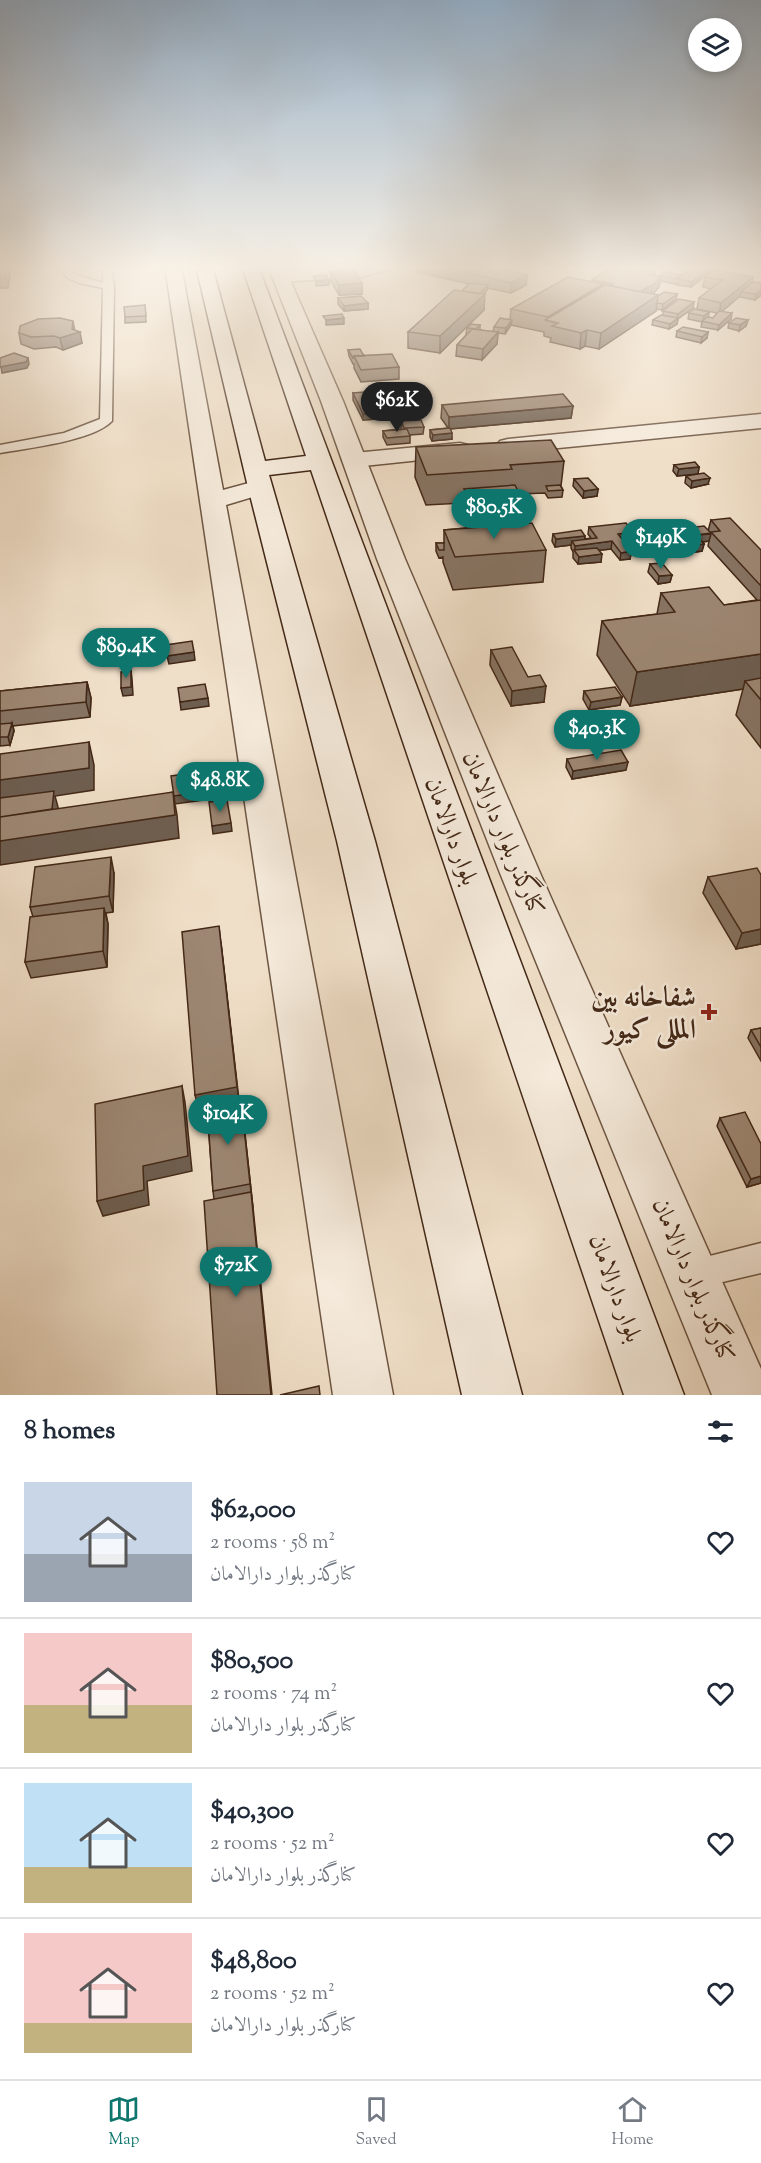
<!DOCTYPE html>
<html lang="en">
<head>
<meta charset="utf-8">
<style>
	:root { --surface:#fff; --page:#f2f2f3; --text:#1f2937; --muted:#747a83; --line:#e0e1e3; --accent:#0f766e }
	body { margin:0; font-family:"Sorts Mill Goudy",Amiri,serif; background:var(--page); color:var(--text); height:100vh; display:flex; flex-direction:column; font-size:22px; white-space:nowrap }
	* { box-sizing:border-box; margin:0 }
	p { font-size:20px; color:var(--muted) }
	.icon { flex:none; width:33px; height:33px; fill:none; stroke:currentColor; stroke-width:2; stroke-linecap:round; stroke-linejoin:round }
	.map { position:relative; height:1395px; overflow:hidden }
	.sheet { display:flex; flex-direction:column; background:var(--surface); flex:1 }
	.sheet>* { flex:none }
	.buttons { position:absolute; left:688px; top:18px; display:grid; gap:12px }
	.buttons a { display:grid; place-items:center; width:54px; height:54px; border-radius:50%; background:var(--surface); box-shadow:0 3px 9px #0003; font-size:30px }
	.price { position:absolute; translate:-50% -51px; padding:0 14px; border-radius:21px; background:var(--accent); color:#fff; font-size:20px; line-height:39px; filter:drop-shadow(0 2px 3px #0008) }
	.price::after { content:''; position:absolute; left:50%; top:36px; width:18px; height:14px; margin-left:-9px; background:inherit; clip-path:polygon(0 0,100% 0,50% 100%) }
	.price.active { background:#222; color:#fff }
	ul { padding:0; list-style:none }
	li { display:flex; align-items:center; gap:18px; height:150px; padding:0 24px }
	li+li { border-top:2px solid var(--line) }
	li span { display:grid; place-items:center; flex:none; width:168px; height:120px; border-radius:0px; color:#555 }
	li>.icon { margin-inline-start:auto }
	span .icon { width:72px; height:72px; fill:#fffc; stroke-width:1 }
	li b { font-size:26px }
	h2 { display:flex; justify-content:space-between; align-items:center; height:72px; padding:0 24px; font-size:26px }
	.dock { display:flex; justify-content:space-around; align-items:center; height:84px; border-top:2px solid var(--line); background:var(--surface); font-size:16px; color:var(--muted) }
	.dock a { display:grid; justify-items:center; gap:3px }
	.dock .active { color:var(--accent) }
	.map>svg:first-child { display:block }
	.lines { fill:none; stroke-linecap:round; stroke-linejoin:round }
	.service-casing { stroke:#6e5643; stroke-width:3 }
	.minor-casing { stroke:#6e5643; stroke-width:3 }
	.tertiary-casing { stroke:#6e5643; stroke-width:3 }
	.secondary-casing { stroke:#432817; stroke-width:3 }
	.service { fill:#f5eadb; fill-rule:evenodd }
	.minor { fill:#f5eadb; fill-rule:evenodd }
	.tertiary { fill:#f5eadb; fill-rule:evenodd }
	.secondary { fill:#f5eadb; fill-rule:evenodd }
	.wall { fill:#877463; stroke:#432817; stroke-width:1.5 }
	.shaded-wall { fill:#6e5e50; stroke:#432817; stroke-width:1.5 }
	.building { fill:#9d8773; stroke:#432817; stroke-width:1.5 }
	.poi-dot { fill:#8f2418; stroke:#f5eadb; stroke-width:2 }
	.labels { text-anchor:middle; stroke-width:5; stroke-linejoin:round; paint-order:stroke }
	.street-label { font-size:24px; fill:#432817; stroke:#f5eadb }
	.near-poi-label { font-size:28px; font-weight:bold; fill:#432817; stroke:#f5eadb; text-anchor:end }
</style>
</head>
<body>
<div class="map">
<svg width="761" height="1395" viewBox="0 0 761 1395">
	<rect width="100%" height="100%" fill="#f0dfc8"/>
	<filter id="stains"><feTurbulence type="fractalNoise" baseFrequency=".00333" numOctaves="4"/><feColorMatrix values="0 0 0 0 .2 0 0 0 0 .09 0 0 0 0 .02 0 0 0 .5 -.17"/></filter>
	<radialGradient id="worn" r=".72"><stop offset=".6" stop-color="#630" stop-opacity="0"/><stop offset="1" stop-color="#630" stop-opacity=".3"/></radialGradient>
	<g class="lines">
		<!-- service casing -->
		<g class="service-casing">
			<path id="service" d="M 65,266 L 74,266 L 71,271 L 74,274 L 103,283 L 103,266 L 111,266 L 114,287 L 112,421 C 93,441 28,448 0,453 L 0,445 L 64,433 L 100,419 L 103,288 L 79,283 L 68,278 L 62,271 Z
				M 761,1243 L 761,1273 L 693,1289 L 682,1285 L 678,1274 L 682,1263 Z"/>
		</g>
		<!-- minor casing -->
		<g class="minor-casing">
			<path id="minor" d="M 364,266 L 392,266 L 390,269 L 362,277 L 280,282 L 272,277 L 280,272 Z
				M 761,414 L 761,428 L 508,453 L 500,451 L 496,446 L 500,441 L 508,439 Z
				M 460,443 L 468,445 L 472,450 L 468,455 L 354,467 L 346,465 L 342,460 L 346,455 L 354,453 Z"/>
		</g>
		<!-- tertiary casing -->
		<g class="tertiary-casing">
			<path id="tertiary" d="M 165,266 L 181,266 L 223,490 L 260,480 L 269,482 L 272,487 L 269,492 L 226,505 L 393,1395 L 333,1395 Z
				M 268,266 L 284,266 L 343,401 L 405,559 L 540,873 L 761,1369 L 761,1395 L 712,1395 L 500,873 L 377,559 L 321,401 Z"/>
		</g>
		<!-- secondary casing -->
		<g class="secondary-casing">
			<path id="secondary" d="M 196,266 L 212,266 L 265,461 L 306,456 L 242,266 L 258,266 L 684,1395 L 624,1395 L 311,470 L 269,475 L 375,841 L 522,1395 L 462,1395 L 337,841 L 248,487 Z"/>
		</g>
		<!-- service -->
		<use href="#service" class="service"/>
		<!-- minor -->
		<use href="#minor" class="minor"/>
		<!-- tertiary -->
		<use href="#tertiary" class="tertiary"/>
		<!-- secondary -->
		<use href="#secondary" class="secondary"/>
	</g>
	<!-- wall -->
	<path class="wall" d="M 417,266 L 486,266 L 527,275 L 526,285 L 511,293 L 487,288 L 487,290 L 483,294 L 484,310 L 440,353 L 408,348 L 408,332 L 462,291 L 469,284 L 416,272 Z
		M 600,266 L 643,266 L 641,268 L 655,271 L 655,276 L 660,277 L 660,276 L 681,275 L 681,277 L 694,266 L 718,266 L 691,287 L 677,285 L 677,283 L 675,284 L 660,281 L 659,287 L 653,294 L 658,296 L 677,294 L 676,299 L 662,310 L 656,309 L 656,311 L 599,349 L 585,346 L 580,349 L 550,342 L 551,338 L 544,336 L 544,332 L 511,325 L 505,334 L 498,333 L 497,344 L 482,360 L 456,356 L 457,345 L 467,334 L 466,334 L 467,328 L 480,325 L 480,330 L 493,332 L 494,327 L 510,319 L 511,309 L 591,282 L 592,280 L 610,268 Z
		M 331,271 L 362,283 L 362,294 L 339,295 L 331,281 Z
		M 705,277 L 751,284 L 761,283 L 761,295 L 755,300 L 740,297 L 740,296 L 722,311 L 731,319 L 718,330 L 701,327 L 702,322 L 688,319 L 689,313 L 709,312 L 708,317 L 713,318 L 717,313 L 697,309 L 699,298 L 711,289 L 703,287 Z
		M 338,298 L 368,303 L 368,309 L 344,311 L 338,304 Z
		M 145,305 L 146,322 L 125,323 L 125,317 Z
		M 693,308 L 678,319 L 677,324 L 669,329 L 652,325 L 653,320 L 663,315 L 663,311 Z
		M 748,320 L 746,326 L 739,331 L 728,328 L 729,323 Z
		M 74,330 L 82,343 L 63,350 L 56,347 L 34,349 L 21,344 L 19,333 Z
		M 677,331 L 708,332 L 707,338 L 701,343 L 676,337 Z
		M 348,350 L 399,367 L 399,379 L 361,382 L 354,368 L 354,364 L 353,364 L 349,356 Z
		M 353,393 L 376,412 L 376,419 L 363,420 L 353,400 Z
		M 442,405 L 573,406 L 571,418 L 450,429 L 452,439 L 432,441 L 430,437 L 430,430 L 448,428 L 441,418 Z
		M 401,421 L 424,427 L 423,434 L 410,435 L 410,443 L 387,445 L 383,437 L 383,431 L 401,429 Z
		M 416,447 L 564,461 L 561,486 L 563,490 L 562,497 L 548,498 L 545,493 L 520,494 L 526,507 L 525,524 L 546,550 L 543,582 L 453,590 L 443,562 L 443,557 L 439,558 L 436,551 L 436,543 L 444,543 L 444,530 L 466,528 L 463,520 L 463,503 L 426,505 L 415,477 Z
		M 674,465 L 699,467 L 698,474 L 677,476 L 673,471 Z
		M 686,476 L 708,484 L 691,488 L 685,483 Z
		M 574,479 L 598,489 L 597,496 L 583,498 L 573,486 Z
		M 711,520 L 761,550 L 761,748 L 736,715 L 743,689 L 630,706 L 597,655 L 602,621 L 657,614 L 661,593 L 724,605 L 757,600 L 708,546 L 709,541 L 702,542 L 704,544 L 702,551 L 682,554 L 668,537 L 669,530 L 708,531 Z
		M 589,527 L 632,539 L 623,541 L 630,559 L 620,560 L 611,549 L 599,550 L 601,562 L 578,564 L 573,558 L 573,552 L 571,548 L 571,545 L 555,547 L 552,541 L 553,534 L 585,536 L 585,539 L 591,538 L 588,534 Z
		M 650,564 L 672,575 L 670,582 L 658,584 L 648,572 Z
		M 491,650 L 528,677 L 544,702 L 511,706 L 490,665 Z
		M 87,682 L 91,698 L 90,717 L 13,726 L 14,731 L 10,745 L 0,746 L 0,691 Z
		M 584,691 L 622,697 L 620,705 L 589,710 L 583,699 Z
		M 567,759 L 626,770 L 572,779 L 566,767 Z
		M 114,873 L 113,912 L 106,913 L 108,924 L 107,967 L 31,978 L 25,962 L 33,917 L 30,907 Z
		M 708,877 L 761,944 L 736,949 L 703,893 Z
		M 221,942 L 239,1100 L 243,1116 L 253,1207 L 214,1199 L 213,1191 L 207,1109 L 199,1111 Z
		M 761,1028 L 761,1061 L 748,1038 L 751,1030 Z
		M 720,1118 L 761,1183 L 747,1187 L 717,1126 Z"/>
	<!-- shaded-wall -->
	<path class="shaded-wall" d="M 0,266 L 10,266 L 9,268 L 10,276 L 8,288 L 0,288 Z
		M 632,266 L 643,266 L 631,272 Z
		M 712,266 L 718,266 L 691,287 L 692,282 Z
		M 527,275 L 526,285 L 511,293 L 511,283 Z
		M 661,277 L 659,287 L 650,297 L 652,286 Z
		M 753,277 L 751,288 L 741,292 L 740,296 L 719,314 L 721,303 Z
		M 329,280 L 329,285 L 316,286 L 316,281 Z
		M 362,283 L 362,294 L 339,295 L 339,285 Z
		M 603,284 L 601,299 L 558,323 L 547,321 L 548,317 Z
		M 488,285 L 487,290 L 473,304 L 474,298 Z
		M 649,286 L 647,296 L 638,293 Z
		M 761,290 L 761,295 L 755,300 L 756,294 Z
		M 485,294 L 484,310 L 440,353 L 440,336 Z
		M 677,294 L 676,299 L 662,310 L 663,304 Z
		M 658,295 L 656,311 L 599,349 L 601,333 Z
		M 694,302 L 693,308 L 678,319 L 677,324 L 669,329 L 670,324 L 677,319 L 678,314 Z
		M 368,303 L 368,309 L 344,311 L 344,306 Z
		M 709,312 L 708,318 L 703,322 L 704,316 Z
		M 732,313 L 731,319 L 718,330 L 719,325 Z
		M 344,318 L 344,324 L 326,325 L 326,320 Z
		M 512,320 L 511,325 L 505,334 L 506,328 Z
		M 748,320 L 746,326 L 739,331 L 740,325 Z
		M 73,321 L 75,332 L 80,332 L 82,343 L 63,350 L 60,338 L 72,329 Z
		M 587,330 L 585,346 L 580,349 L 581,333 Z
		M 498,332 L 497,344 L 482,360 L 483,349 Z
		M 708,332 L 707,338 L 701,343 L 702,337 Z
		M 28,358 L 29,364 L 27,368 L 2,373 L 1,367 Z
		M 573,406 L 571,418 L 449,429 L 449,417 Z
		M 376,412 L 376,419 L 363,420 L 363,414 Z
		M 452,433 L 452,439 L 432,441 L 433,435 Z
		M 699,467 L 698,474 L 677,476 L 679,469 Z
		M 710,478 L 708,484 L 691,488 L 692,481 Z
		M 598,489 L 597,496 L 583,498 L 584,491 Z
		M 633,532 L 632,539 L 617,541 L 618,534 Z
		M 711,534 L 709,541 L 695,543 L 696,535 Z
		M 585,536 L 584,543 L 572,541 L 571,545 L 555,547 L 556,539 Z
		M 612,541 L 611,549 L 576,553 L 575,551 L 575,546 Z
		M 704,544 L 702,551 L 682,554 L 683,547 Z
		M 632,551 L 630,559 L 620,560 L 621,553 Z
		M 602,554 L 601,562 L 578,564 L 579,557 Z
		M 672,575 L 670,582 L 658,584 L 659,576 Z
		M 194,652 L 195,660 L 169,664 L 167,656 Z
		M 761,654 L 761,687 L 745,681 L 743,689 L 630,706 L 637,672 Z
		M 131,671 L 132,679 L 133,695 L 123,696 L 121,688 Z
		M 87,682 L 91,698 L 90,717 L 86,702 Z
		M 546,686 L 544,702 L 511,706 L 512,691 Z
		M 622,697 L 620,705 L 589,710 L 591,702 Z
		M 208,698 L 209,706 L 181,710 L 180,702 Z
		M 12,723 L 14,731 L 10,745 L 8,737 Z
		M 89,742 L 94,765 L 94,790 L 55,796 L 58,807 L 57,826 L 0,803 L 0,780 Z
		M 628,762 L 626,770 L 572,779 L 573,771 Z
		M 207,771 L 211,799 L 175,804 L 174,796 Z
		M 173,792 L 177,815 L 179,838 L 0,865 L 0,841 Z
		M 231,823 L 232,831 L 213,834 L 212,826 Z
		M 111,857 L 114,873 L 113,912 L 109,896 Z
		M 104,908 L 108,924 L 107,967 L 103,951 Z
		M 219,926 L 239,1103 L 199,1111 L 195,1095 Z
		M 761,929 L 761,944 L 736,949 L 742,933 Z
		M 182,1086 L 185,1102 L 192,1171 L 147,1181 L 149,1205 L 103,1216 L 97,1201 L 143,1166 Z
		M 241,1100 L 243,1116 L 252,1199 L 250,1184 Z
		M 761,1176 L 761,1183 L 747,1187 L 751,1179 Z
		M 251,1192 L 253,1207 L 272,1395 L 271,1395 Z"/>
	<!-- building -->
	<path class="building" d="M 0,266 L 8,266 L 6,277 L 0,278 Z
		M 436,266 L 486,266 L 527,275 L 511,283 Z
		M 694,266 L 712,266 L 692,282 L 678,279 Z
		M 637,267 L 655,271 L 649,275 L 661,277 L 652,286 L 649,286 L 640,292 L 609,285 L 612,284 L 592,280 L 610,268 L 630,272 Z
		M 354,269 L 362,283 L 339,285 L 331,271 Z
		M 714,270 L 753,277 L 721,303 L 699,298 L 723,280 L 705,277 Z
		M 665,272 L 681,275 L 676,279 L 660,276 Z
		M 326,275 L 329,280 L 316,281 L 313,276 Z
		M 568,277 L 603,284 L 548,317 L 511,309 Z
		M 753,282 L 761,283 L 761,290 L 756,294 L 741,292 Z
		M 470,283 L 488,285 L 479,294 L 462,291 Z
		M 605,285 L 658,295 L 601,333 L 587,330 L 581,333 L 552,326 L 558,323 L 545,320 Z
		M 454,290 L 485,294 L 440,336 L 408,332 Z
		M 664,292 L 677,294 L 663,304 L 657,303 L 658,296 Z
		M 361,296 L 368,303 L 344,306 L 338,298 Z
		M 679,299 L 694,302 L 678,314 L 663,311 Z
		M 145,305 L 146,316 L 125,317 L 124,307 Z
		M 694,309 L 709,312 L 704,316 L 689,313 Z
		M 719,311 L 732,313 L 719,325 L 702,321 L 708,317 L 713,318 Z
		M 342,314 L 344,318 L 326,320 L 323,316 Z
		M 661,315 L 678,318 L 670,324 L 653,320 Z
		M 60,318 L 73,321 L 72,329 L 80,332 L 60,338 L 54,336 L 31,337 L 19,333 L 20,326 L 38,319 Z
		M 500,318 L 512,320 L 506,328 L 494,327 Z
		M 736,318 L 748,320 L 740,325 L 729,323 Z
		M 471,324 L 480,325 L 476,329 L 467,328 Z
		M 683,327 L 708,332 L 702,337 L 677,331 Z
		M 472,329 L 498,332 L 483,349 L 457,345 Z
		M 360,349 L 364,356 L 354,356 L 355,358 L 353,358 L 348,350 Z
		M 14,353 L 28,358 L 26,362 L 0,367 L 0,358 Z
		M 392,354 L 399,367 L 361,370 L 354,356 Z
		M 365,392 L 376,412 L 363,414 L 353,393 Z
		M 563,394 L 573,406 L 449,417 L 442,405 Z
		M 421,420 L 424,427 L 404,428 L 401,421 Z
		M 450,428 L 452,433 L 433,435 L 430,430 Z
		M 407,429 L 410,436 L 387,438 L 383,431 Z
		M 551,440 L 564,461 L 510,465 L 512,469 L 427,475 L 416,447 Z
		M 695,462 L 699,467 L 679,469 L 674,465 Z
		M 704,473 L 710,478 L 692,481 L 686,476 Z
		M 588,478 L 598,489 L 584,491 L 574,479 Z
		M 515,485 L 526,507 L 474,511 L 464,489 Z
		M 560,485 L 563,490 L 548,491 L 546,486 Z
		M 730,518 L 761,550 L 761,586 L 711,532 L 720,531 L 711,520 Z
		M 532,523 L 546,550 L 455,557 L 444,530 Z
		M 626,523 L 633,532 L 618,534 L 632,551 L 621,553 L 612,541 L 575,546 L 572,541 L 597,538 L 589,527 Z
		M 704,526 L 711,533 L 696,535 L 704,544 L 683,547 L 669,530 Z
		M 581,530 L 585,536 L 556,539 L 553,534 Z
		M 436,543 L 444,543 L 444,550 L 439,550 Z
		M 597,548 L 602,554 L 579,557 L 574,550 Z
		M 662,563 L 672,575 L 659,576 L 650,564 Z
		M 709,587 L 724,605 L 761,600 L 761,654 L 637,672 L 602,621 L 675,612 L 661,593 Z
		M 192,641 L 194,652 L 167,656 L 166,645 Z
		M 512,647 L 528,677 L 540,675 L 546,686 L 512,691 L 491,650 Z
		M 131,671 L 131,687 L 121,688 L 121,672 Z
		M 761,678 L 761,700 L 745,681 Z
		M 87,682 L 86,702 L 0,711 L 0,691 Z
		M 205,684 L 208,698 L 180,702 L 178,688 Z
		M 615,687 L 622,697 L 591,702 L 584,691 Z
		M 12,723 L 8,737 L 0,737 L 0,724 Z
		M 89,742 L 89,768 L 0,780 L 0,754 Z
		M 621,750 L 628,762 L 573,771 L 567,759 Z
		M 207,771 L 210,791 L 174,796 L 171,776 Z
		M 54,791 L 52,809 L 0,817 L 0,798 Z
		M 173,792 L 175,815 L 0,841 L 0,817 Z
		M 227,800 L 231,823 L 212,826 L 209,802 Z
		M 111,857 L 109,896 L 30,907 L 35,867 Z
		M 757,868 L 761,875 L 761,929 L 742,933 L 708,877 Z
		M 104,908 L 103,951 L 25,962 L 30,917 Z
		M 219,926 L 237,1087 L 195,1095 L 182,932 Z
		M 761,1028 L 761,1047 L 751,1030 Z
		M 182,1086 L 188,1156 L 143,1166 L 144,1190 L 97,1201 L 95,1104 Z
		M 241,1100 L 250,1184 L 213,1191 L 207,1106 Z
		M 745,1112 L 761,1144 L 761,1176 L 751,1179 L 720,1118 Z
		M 251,1192 L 271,1395 L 217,1395 L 204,1201 Z
		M 319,1386 L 320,1395 L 280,1395 Z"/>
	<!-- sky -->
	<linearGradient id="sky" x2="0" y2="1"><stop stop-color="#93acc3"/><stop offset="0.58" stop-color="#f8f1e6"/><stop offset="1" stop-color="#f8f1e6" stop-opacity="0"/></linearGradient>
	<rect width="761" height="462" fill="url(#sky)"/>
	<!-- markers -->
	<path class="poi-dot" d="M706 1003h6v6h6v6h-6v6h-6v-6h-6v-6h6z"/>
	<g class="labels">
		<!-- street labels -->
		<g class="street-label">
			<text transform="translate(452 831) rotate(70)" y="8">بلوار دارالامان</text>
			<text transform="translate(504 833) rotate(67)" y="8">کنارگذر بلوار دارالامان</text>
			<text transform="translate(694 1280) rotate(67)" y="8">کنارگذر بلوار دارالامان</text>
			<text transform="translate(616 1288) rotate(70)" y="8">بلوار دارالامان</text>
		</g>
		<!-- near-poi labels -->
		<g class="near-poi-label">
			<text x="696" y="1006">شفاخانه بین<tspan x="696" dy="32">المللی کیور</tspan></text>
		</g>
	</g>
	<rect width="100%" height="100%" filter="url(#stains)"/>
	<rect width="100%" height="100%" fill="url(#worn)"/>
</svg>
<div class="buttons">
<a><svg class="icon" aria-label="layers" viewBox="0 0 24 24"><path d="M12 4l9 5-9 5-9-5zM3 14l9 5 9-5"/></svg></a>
</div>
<b class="price active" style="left:397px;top:433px">$62K</b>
<b class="price" style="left:494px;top:540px">$80.5K</b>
<b class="price" style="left:661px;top:570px">$149K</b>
<b class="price" style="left:126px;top:679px">$89.4K</b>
<b class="price" style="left:597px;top:761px">$40.3K</b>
<b class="price" style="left:220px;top:813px">$48.8K</b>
<b class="price" style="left:228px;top:1146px">$104K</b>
<b class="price" style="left:236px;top:1298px">$72K</b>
</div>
<section class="sheet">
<h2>8 homes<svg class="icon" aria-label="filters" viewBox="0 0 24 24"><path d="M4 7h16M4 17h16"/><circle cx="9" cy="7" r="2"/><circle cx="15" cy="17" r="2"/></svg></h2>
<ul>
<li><span style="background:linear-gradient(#c9d6e8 60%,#9aa5b1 0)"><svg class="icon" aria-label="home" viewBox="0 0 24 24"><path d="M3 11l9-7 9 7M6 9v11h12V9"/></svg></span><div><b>$62,000</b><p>2 rooms · 58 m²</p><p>کنارگذر بلوار دارالامان</p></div><svg class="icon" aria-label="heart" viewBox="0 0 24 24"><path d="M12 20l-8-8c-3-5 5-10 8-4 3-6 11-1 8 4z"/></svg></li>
<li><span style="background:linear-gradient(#f6c9c9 60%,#c2b280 0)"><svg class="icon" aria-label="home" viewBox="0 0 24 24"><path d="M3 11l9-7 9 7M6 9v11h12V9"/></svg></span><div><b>$80,500</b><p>2 rooms · 74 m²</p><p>کنارگذر بلوار دارالامان</p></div><svg class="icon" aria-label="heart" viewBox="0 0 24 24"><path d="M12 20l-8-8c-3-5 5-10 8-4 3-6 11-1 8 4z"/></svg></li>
<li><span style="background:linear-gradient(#bfe0f5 70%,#c2b280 0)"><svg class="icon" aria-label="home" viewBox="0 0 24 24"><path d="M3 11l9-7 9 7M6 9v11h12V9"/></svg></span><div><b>$40,300</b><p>2 rooms · 52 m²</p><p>کنارگذر بلوار دارالامان</p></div><svg class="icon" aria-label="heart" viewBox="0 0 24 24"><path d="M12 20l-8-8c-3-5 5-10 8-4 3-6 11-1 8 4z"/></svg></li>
<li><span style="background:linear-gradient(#f6c9c9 75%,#c2b280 0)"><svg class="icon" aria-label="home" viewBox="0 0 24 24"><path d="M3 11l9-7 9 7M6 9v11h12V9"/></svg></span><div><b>$48,800</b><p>2 rooms · 52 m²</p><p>کنارگذر بلوار دارالامان</p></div><svg class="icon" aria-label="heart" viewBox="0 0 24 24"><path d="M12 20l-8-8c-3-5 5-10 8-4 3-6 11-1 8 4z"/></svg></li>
</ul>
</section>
<nav class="dock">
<a class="active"><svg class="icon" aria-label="map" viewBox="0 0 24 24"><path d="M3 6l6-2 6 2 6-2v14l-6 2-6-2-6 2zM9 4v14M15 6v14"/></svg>Map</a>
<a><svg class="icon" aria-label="saved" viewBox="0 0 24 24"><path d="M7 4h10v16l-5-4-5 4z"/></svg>Saved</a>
<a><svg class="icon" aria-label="home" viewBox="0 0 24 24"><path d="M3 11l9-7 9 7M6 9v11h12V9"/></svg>Home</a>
</nav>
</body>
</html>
